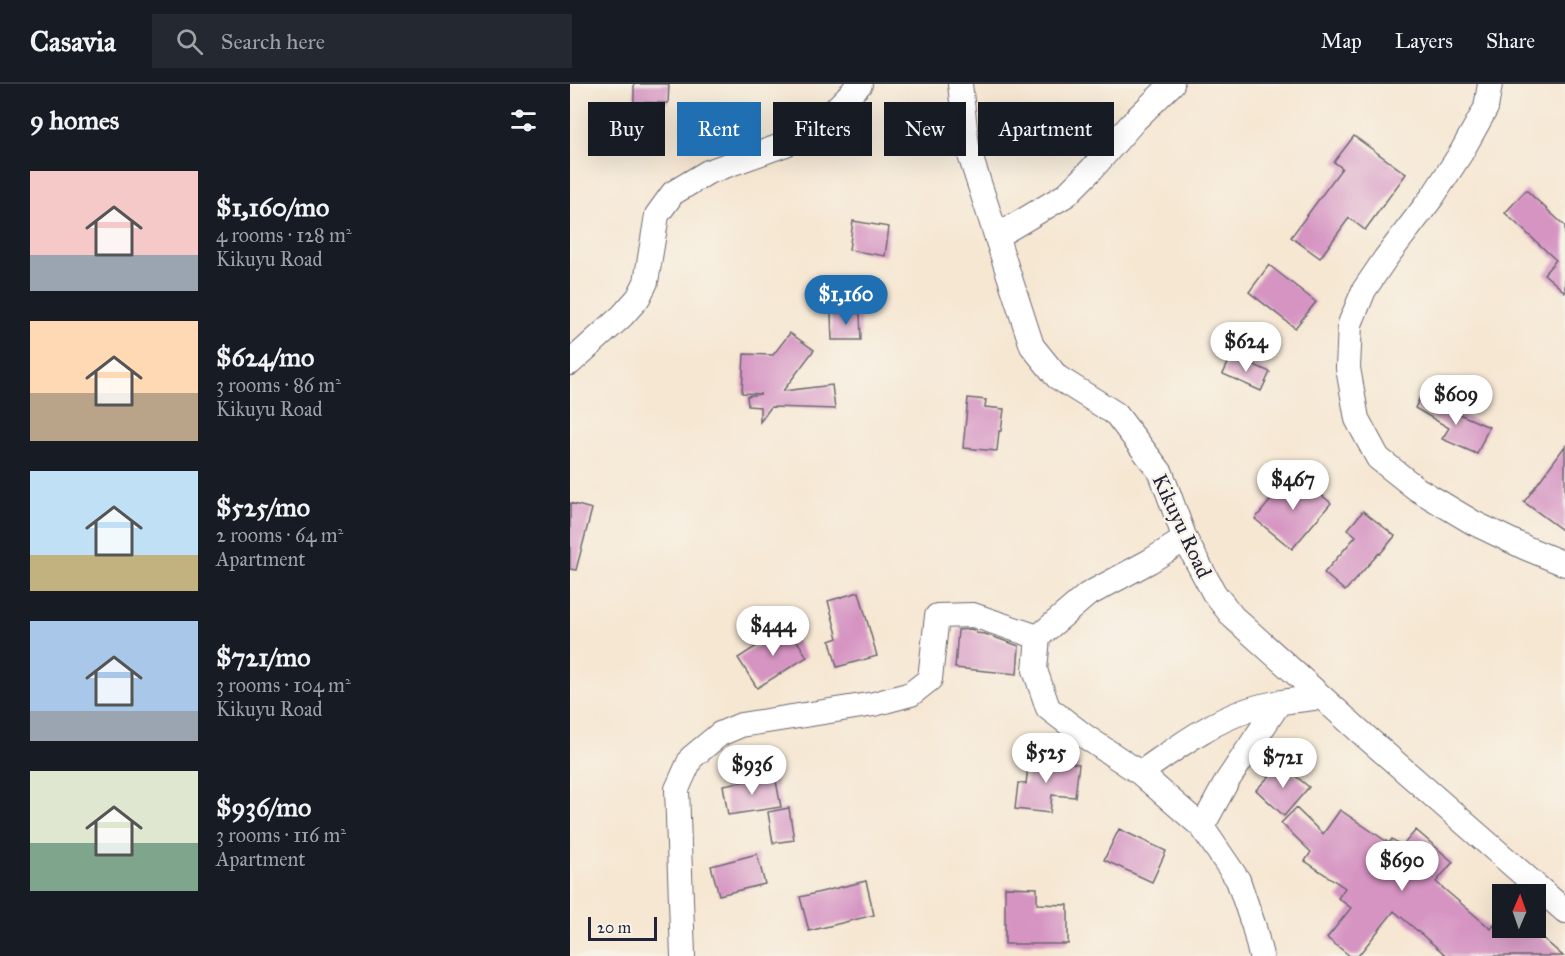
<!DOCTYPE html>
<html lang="en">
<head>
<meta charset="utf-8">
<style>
	:root { --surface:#171b24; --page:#242831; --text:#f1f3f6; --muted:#9ea1a6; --line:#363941; --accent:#1f6fb2 }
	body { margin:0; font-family:"IM FELL Great Primer",serif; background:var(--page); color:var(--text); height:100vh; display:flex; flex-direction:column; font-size:22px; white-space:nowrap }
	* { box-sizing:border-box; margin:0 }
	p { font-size:20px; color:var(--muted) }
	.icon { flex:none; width:33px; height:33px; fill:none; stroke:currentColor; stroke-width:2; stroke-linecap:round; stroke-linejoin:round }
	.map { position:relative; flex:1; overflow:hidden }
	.sheet { display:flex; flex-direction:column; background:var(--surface); width:570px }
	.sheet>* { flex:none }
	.guide { position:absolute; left:18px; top:18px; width:570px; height:54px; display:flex; gap:12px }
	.needle { width:39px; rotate:2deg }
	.tools { position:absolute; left:922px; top:800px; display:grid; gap:12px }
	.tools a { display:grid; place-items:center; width:54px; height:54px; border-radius:0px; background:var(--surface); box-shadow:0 6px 24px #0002; font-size:30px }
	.scale { position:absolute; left:18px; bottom:15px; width:69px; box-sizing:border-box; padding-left:6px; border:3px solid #22223b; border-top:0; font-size:16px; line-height:21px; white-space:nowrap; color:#22223b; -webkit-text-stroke:4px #f7f3e8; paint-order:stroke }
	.price { position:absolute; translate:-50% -51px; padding:0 14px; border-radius:21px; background:#fff; color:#222; font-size:20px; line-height:39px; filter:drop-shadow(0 2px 3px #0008) }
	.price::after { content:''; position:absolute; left:50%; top:36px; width:18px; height:14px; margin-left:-9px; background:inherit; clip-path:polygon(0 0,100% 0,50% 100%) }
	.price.current { background:var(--accent); color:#fff }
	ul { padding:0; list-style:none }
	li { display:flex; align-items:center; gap:18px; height:150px; padding:0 30px }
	li span { display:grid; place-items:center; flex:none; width:168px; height:120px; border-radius:0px; color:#555 }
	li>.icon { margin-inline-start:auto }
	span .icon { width:72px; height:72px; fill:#fffc; stroke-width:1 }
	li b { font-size:26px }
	h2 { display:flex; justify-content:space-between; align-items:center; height:72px; padding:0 30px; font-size:26px }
	.chip { padding:0 21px; border-radius:0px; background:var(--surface); box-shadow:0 6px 24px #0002; font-size:21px; line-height:54px }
	.chip.current { background:var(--accent); color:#fff }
	header { display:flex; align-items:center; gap:36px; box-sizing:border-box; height:84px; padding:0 30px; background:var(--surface); border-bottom:2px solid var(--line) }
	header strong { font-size:28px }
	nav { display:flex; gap:33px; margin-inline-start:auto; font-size:21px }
	.search { width:420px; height:54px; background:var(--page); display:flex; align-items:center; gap:15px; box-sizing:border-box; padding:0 21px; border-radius:0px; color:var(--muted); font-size:22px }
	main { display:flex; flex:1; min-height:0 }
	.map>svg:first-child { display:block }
	.building { fill:#d694c3 }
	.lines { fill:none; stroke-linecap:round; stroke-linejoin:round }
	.minor-casing { stroke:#6c6770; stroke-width:26 }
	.minor { stroke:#fff; stroke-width:24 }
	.labels { text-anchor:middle; stroke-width:5; stroke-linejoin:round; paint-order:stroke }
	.street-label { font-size:21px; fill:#22223b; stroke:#f7f3e8 }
</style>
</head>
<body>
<header>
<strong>Casavia</strong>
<div class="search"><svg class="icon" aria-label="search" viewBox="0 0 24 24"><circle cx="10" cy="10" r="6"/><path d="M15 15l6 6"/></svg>Search here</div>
<nav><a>Map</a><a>Layers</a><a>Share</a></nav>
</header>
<main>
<section class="sheet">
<h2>9 homes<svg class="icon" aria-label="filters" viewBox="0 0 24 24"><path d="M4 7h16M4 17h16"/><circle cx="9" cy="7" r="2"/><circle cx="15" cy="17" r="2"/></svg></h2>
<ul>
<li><span style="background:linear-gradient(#f6c9c9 70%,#9aa5b1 0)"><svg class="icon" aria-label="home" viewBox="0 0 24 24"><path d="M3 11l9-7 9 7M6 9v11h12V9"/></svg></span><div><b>$1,160/mo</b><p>4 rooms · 128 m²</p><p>Kikuyu Road</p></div></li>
<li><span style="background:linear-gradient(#ffd9b3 60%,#b9a48a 0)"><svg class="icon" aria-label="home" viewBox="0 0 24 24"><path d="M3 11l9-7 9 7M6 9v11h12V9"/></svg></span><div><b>$624/mo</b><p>3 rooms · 86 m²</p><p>Kikuyu Road</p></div></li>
<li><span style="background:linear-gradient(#bfe0f5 70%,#c2b280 0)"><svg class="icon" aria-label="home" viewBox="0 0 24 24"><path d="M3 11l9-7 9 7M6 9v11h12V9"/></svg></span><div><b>$525/mo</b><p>2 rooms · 64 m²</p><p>Apartment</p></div></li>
<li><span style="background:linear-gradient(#a9c7e8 75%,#9aa5b1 0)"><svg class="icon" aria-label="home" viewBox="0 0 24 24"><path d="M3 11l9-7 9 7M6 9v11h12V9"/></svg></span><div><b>$721/mo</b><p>3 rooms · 104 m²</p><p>Kikuyu Road</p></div></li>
<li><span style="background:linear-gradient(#dfe7d0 60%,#7fa58c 0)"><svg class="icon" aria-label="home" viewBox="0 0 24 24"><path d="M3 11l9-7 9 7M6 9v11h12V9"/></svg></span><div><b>$936/mo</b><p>3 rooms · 116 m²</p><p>Apartment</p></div></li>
</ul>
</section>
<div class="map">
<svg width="995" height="872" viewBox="0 0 995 872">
	<rect width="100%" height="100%" fill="#f7f3e8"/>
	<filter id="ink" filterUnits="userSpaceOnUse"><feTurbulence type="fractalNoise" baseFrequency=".0167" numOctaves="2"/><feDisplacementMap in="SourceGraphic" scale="12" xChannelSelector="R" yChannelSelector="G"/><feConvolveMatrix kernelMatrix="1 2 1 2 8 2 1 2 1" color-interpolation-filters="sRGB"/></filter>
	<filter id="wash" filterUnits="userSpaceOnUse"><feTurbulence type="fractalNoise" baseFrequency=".008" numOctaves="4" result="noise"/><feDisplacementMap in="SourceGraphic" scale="24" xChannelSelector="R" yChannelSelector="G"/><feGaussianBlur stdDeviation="1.35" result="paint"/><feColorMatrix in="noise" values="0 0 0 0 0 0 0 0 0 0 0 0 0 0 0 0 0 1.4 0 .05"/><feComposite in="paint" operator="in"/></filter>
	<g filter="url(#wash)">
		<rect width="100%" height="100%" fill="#f6e7d3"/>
		<g id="blocks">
			<!-- building -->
			<path class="building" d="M 64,0 L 99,0 L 98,19 L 64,18 Z
				M 784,52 L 836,90 L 795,146 L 779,134 L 750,174 L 721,153 L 772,84 L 764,78 Z
				M 956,106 L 995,142 L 995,208 L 974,190 L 986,176 L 935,129 Z
				M 283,137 L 319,143 L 315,172 L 279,166 Z
				M 699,181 L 746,218 L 725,244 L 679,208 Z
				M 261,229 L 290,229 L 291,256 L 262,256 Z
				M 220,249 L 244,266 L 213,307 L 262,301 L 265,325 L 201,323 L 190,338 L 190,323 L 178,322 L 177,312 L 191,310 L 172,309 L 174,270 L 203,271 Z
				M 662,271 L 700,288 L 691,307 L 653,290 Z
				M 850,313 L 919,343 L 907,370 L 872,355 L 879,344 L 845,324 Z
				M 398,314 L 416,316 L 415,323 L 434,325 L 431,347 L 429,347 L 427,367 L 393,364 Z
				M 995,362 L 995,448 L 954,418 Z
				M 724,388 L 761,419 L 722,465 L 685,435 Z
				M 0,419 L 22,425 L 6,486 L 0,485 Z
				M 793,427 L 825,452 L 810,470 L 809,469 L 775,507 L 754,489 L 786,452 L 778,445 Z
				M 289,508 L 307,572 L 267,583 L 260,557 L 268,554 L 258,517 Z
				M 218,542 L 237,573 L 187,604 L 168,574 Z
				M 401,545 L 406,547 L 406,549 L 415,550 L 449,562 L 447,590 L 385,584 L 388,546 Z
				M 459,674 L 509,680 L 505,713 L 482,711 L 480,729 L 445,725 L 448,699 L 456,700 Z
				M 711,680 L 739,703 L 714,732 L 686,706 Z
				M 205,692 L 211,723 L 158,731 L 153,701 Z
				M 219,724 L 224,756 L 203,759 L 198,728 Z
				M 726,724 L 753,750 L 770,726 L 819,759 L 822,755 L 832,762 L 846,746 L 883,778 L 866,798 L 921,845 L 925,840 L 930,843 L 960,843 L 993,872 L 877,872 L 824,827 L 788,872 L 780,872 L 757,854 L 781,824 L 768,814 L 775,804 L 735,777 L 741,768 L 711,739 Z
				M 549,745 L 596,767 L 582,798 L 534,776 Z
				M 187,770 L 195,800 L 149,811 L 141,782 Z
				M 296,797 L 304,831 L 239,847 L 230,813 Z
				M 435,803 L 467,804 L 467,820 L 498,821 L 498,860 L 435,860 Z"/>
		</g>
	</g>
	<g filter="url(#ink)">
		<use href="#blocks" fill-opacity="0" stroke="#6c6770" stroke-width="1.5"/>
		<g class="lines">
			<!-- minor casing -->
			<g class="minor-casing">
				<path id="minor" d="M 390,0 L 397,62 L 462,262 L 487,293 L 546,330 L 591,389 L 615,455 L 644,509 L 663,533 L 795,652 L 995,827
					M 920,0 L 916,24 L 891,69 L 863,112 L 815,175 L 794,206 L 780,240 L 778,284 L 787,335 L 808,374 L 847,405 L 904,439 L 956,464 L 995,480
					M 427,152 L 496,111 L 522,85 L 565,36 L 602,0
					M 0,279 L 52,232 L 68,214 L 76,198 L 87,131 L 103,109 L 138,88 L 216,60 L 253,38 L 290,0
					M 615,455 L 580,477 L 517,511 L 468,553 L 465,586 L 478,624 L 516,653 L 570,689 L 632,743 L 668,796 L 684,843 L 691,872
					M 570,689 C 604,666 638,639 678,626 C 702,618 727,616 752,613
					M 632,743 L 657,697 L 709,619
					M 113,872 L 107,705 L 121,674 L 150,650 L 171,641 L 304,620 L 341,610 L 360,595 L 367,532 L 403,531 L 468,553"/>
			</g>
			<!-- minor -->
			<use href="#minor" class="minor"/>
		</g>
	</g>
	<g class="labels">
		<!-- street labels -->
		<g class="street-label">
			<text transform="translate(612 442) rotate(65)" y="7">Kikuyu Road</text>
		</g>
	</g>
</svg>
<div class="tools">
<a><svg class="needle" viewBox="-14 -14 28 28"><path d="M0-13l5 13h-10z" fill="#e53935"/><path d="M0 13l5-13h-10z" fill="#9ea1a6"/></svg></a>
</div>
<div class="scale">20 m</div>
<b class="price current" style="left:276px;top:242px">$1,160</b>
<b class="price" style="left:676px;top:289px">$624</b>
<b class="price" style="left:886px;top:342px">$609</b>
<b class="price" style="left:723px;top:427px">$467</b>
<b class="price" style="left:203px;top:573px">$444</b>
<b class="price" style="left:476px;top:700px">$525</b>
<b class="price" style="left:713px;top:705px">$721</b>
<b class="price" style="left:182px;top:712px">$936</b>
<b class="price" style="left:832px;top:808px">$690</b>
<div class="guide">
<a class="chip">Buy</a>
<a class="chip current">Rent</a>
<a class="chip">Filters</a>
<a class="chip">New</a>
<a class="chip">Apartment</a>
</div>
</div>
</main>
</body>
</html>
